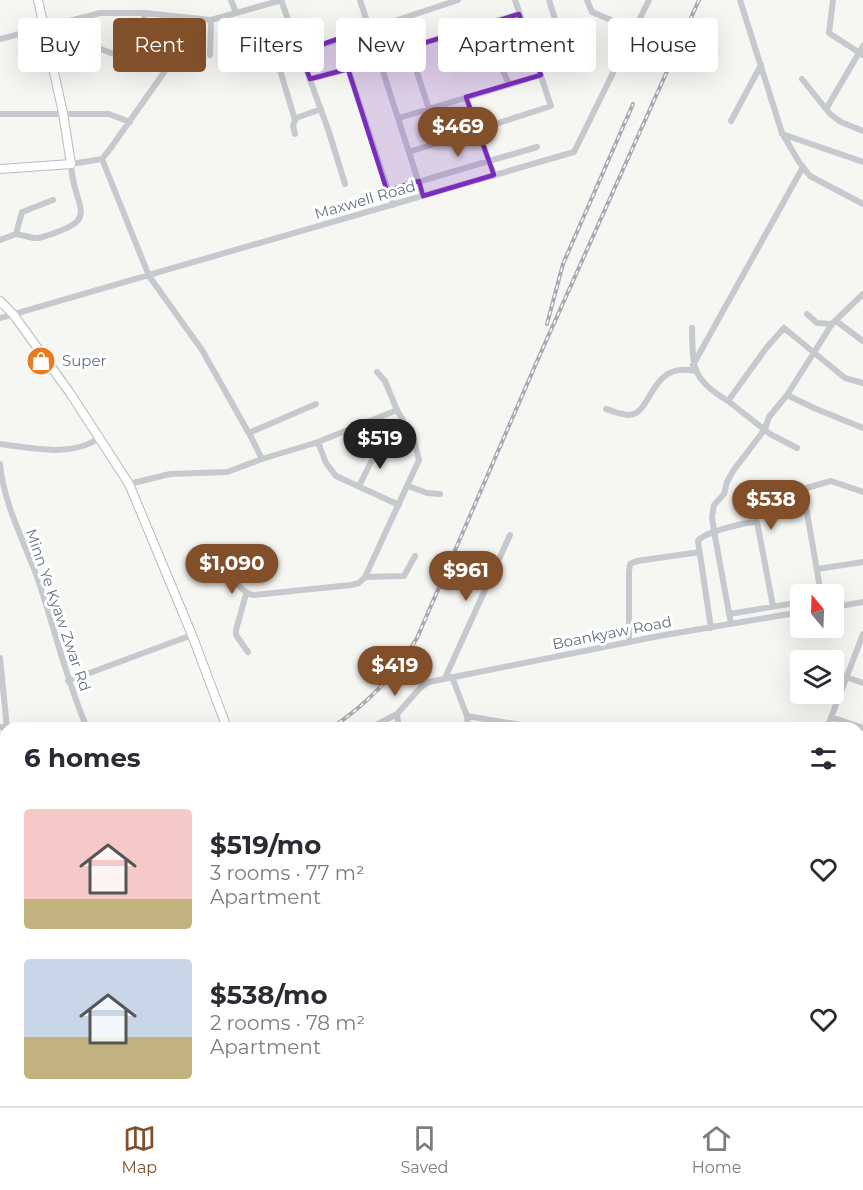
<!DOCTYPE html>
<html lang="en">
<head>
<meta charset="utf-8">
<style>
	:root { --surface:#fff; --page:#f7f7f7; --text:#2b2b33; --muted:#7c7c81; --line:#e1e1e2; --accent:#814f2a }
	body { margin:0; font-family:Montserrat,sans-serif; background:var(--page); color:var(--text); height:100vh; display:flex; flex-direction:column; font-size:22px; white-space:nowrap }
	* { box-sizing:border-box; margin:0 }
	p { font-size:20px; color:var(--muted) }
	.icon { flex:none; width:33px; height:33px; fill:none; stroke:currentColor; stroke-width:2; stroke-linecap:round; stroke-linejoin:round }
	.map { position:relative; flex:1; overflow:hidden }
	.side { position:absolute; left:0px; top:722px; width:864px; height:386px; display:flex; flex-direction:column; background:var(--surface); border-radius:18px 18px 0 0; box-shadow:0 6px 24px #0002 }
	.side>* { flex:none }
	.hud { position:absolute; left:18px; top:18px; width:828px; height:54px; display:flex; gap:12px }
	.needle { width:39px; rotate:341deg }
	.fabs { position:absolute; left:790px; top:584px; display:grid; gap:12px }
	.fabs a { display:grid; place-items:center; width:54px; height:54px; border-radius:6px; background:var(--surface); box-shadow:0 6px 24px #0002; font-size:30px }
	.price { position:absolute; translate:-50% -51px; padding:0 14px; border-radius:21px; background:var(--accent); color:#fff; font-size:20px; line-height:39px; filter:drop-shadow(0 2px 3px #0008) }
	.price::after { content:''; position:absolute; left:50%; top:36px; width:18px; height:14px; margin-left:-9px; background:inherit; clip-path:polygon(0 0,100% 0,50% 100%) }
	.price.current { background:#222; color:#fff }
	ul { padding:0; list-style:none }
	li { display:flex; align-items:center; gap:18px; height:150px; padding:0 24px }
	li span { display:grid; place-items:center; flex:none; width:168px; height:120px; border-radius:6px; color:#555 }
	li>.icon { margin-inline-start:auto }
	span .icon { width:72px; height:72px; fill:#fffc; stroke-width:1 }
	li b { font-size:26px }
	h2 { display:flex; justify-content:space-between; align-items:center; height:72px; padding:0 24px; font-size:26px }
	.pill { padding:0 21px; border-radius:6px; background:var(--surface); box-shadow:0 6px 24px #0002; font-size:21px; line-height:54px }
	.pill.current { background:var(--accent); color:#fff }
	.tab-bar { display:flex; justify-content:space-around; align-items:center; height:84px; border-top:2px solid var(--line); background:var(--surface); font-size:16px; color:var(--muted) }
	.tab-bar a { display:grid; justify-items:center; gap:3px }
	.tab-bar .current { color:var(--accent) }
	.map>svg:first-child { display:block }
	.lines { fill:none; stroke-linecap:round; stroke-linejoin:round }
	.major-casing { stroke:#b7babf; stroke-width:10 }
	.minor { stroke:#c6c9cd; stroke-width:6 }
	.major { stroke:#fff; stroke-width:8 }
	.rail-casing { stroke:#a6aab2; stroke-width:4 }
	.rail { stroke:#fff; stroke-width:1.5; stroke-dasharray:4.5; stroke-linecap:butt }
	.marked { fill:#7b2cbf; fill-opacity:0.2; stroke:#7b2cbf; stroke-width:4.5; stroke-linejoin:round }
	.labels { text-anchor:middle; stroke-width:6; stroke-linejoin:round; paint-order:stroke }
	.street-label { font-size:15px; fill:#647086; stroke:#fff }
	.poi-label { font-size:15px; fill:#647086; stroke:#fff; text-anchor:start }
</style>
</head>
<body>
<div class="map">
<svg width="863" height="1106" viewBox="0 0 863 1106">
	<rect width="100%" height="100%" fill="#f6f7f3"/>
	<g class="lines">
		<!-- major casing -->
		<g class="major-casing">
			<path id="major" d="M 0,169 L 71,164 L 63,113 L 38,0
				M 0,301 L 13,314 L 70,393 L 129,484 L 192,635 L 227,728
				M 457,1101 L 476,1106"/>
		</g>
		<!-- minor -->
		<path class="minor" d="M 231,0 L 236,13
			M 281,0 L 329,132 L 345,184
			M 360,0 L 423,196
			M 549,0 L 570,67
			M 587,0 L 592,12 L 611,20
			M 740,0 L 782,133 L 799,162 L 810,176 L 863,204
			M 833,0 L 829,33 L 863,55
			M 485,25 L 509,85
			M 0,39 L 100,13 L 145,13 L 211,20 L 282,0
			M 340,39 L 348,69 L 393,205
			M 98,48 L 127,59 L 132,58 L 141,35 L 145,13
			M 409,48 L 429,109
			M 210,55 L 211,20
			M 310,79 L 348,69 L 378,57 L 519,14
			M 802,79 L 830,114 L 841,122 L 863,131
			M 466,97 L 494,175
			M 826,109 L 863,46
			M 0,114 L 109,114 L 130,122
			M 399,118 L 541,75
			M 295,120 L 277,60 L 458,0
			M 731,121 L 761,65
			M 295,134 L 293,126 L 296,118 L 321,109
			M 782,134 L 863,162
			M 409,152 L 551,106 L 515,0
			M 102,159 L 149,276 L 202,350 L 247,430 L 249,433 L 316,404
			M 387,191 L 537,147
			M 16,234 L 22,212 L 53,200
			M 0,240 L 16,234 L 34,238 L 39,238 C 106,219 73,211 71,164 L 102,159 L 110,149 L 165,71 L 180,17
			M 807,314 L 817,323 L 832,324
			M 0,318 L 574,152 L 649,0
			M 836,321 L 863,341
			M 692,328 C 693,368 691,379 728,401 L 767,347 L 784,328 L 845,378 L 863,383
			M 693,365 L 803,167
			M 787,395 L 814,408 L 863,428
			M 728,401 L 770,434 L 797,448
			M 606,409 C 613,411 622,415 629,415 C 653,414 649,361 695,371
			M 249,433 L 262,459
			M 318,442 L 326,463 L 336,476 L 399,505
			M 0,444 C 31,448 73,458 100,437
			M 0,464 C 4,504 22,537 36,574 C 54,625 65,677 87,728
			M 129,484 L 170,474 L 227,472 L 262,459 L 318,442 L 397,410
			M 359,486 L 378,448 L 384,442
			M 408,486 L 427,493 L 440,494
			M 224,563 C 231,573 239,592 253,595 L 351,585 L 359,583 L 365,577 L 419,460 L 413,437 L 397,410 L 385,381 L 377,372
			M 817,569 L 863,562
			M 365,577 L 404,576 L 415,556
			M 246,594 L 236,630 L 236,635 L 248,652
			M 821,594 L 803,489 L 831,481 L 863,492
			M 834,607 L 863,602
			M 729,614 L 801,602
			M 731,624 L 714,531 L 712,517 L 714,505 L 724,494 L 727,482 L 733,471 L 765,429 L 769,417 L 787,395 L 832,324 L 863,294
			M 711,628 L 698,541 C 704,532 746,522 757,522 L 773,606
			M 629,642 L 629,572 L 630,564 L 637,561 L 700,552
			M 0,658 L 7,728
			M 452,677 L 467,716 L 468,728
			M 846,677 L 863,683
			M 445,678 L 510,535
			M 68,681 L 192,635
			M 397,714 L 399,728
			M 467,716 L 539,728
			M 831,717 L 863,728
			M 0,727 L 6,728
			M 169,728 L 174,725
			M 370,728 L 397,714 L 421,687 L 429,682 L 659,636 L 801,612
			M 827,728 L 863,634
			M 858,773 L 863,775
			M 6,793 L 6,836
			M 858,816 L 863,818
			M 858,859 L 863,860
			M 0,866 L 6,863
			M 0,884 L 6,882
			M 858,901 L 863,903
			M 0,921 L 6,938
			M 858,956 L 863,945
			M 0,964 L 6,963
			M 858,988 L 863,990
			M 0,1009 L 6,1007
			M 858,1031 L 863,1033
			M 0,1068 L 6,1077
			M 859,1077 L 863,1078
			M 22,1101 L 26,1106
			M 391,1101 L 391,1106
			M 72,1106 L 84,1101
			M 145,1106 L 155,1101
			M 230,1106 L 239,1104
			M 270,1106 L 273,1101"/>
		<!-- major -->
		<use href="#major" class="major"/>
		<!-- rail casing -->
		<g class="rail-casing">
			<path id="rail" d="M 547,324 L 563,264 L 633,104
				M 331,728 C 368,704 395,675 417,638 L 538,359 L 699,0
				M 0,869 L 6,866"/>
		</g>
		<!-- rail -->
		<use href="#rail" class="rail"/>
	</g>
	<!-- marked area -->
	<path class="marked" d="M 519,14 L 541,75 L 466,97 L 494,175 L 423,196 L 419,181 L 387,191 L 348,69 L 310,79 L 300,52 L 369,28 L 378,57 Z"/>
	<!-- icons -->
	<defs>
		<g id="shop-disc" transform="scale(1.5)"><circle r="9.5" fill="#ea7b20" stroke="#fff"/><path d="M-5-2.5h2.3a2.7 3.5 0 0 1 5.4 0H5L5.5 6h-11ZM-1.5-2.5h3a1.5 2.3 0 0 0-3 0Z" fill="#fff"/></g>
	</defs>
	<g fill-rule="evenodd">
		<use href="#shop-disc" x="41" y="361"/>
	</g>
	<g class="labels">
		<!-- street labels -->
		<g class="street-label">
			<text transform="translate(365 200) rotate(-16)" y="5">Maxwell Road</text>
			<text transform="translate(58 610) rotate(71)" y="5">Minn Ye Kyaw Zwar Rd</text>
			<text transform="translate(612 633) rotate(-11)" y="5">Boankyaw Road</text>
		</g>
		<!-- poi labels -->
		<g class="poi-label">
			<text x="62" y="366">Super</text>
		</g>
	</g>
</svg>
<div class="fabs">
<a><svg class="needle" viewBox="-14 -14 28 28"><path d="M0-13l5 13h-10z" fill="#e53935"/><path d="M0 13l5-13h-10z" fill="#7c7c81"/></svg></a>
<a><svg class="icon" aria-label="layers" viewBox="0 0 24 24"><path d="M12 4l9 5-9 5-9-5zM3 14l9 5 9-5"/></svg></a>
</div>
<b class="price" style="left:458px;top:158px">$469</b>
<b class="price current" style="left:380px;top:470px">$519</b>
<b class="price" style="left:771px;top:531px">$538</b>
<b class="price" style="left:232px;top:595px">$1,090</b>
<b class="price" style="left:466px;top:602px">$961</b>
<b class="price" style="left:395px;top:697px">$419</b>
<div class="hud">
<a class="pill">Buy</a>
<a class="pill current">Rent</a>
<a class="pill">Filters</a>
<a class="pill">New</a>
<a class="pill">Apartment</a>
<a class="pill">House</a>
</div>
<section class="side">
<h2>6 homes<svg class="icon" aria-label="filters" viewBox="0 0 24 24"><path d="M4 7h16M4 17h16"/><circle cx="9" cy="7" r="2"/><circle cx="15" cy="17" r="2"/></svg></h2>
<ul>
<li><span style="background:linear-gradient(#f6c9c9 75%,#c2b280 0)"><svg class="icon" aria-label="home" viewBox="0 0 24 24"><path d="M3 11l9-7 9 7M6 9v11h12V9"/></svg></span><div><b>$519/mo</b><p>3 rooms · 77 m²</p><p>Apartment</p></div><svg class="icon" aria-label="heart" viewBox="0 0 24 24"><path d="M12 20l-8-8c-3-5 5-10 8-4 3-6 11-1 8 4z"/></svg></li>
<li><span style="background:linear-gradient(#c9d6e8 65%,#c2b280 0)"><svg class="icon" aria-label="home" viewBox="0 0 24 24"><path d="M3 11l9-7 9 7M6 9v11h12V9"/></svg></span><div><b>$538/mo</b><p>2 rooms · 78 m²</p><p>Apartment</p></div><svg class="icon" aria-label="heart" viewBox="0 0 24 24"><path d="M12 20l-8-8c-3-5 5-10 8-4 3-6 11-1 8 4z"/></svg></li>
</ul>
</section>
</div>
<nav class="tab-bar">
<a class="current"><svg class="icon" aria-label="map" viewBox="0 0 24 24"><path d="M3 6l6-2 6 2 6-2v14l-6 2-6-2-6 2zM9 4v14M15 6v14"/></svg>Map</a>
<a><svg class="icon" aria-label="saved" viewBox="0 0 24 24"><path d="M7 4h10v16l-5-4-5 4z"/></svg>Saved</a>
<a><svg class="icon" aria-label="home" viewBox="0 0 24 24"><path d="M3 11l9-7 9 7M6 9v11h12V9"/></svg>Home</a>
</nav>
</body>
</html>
